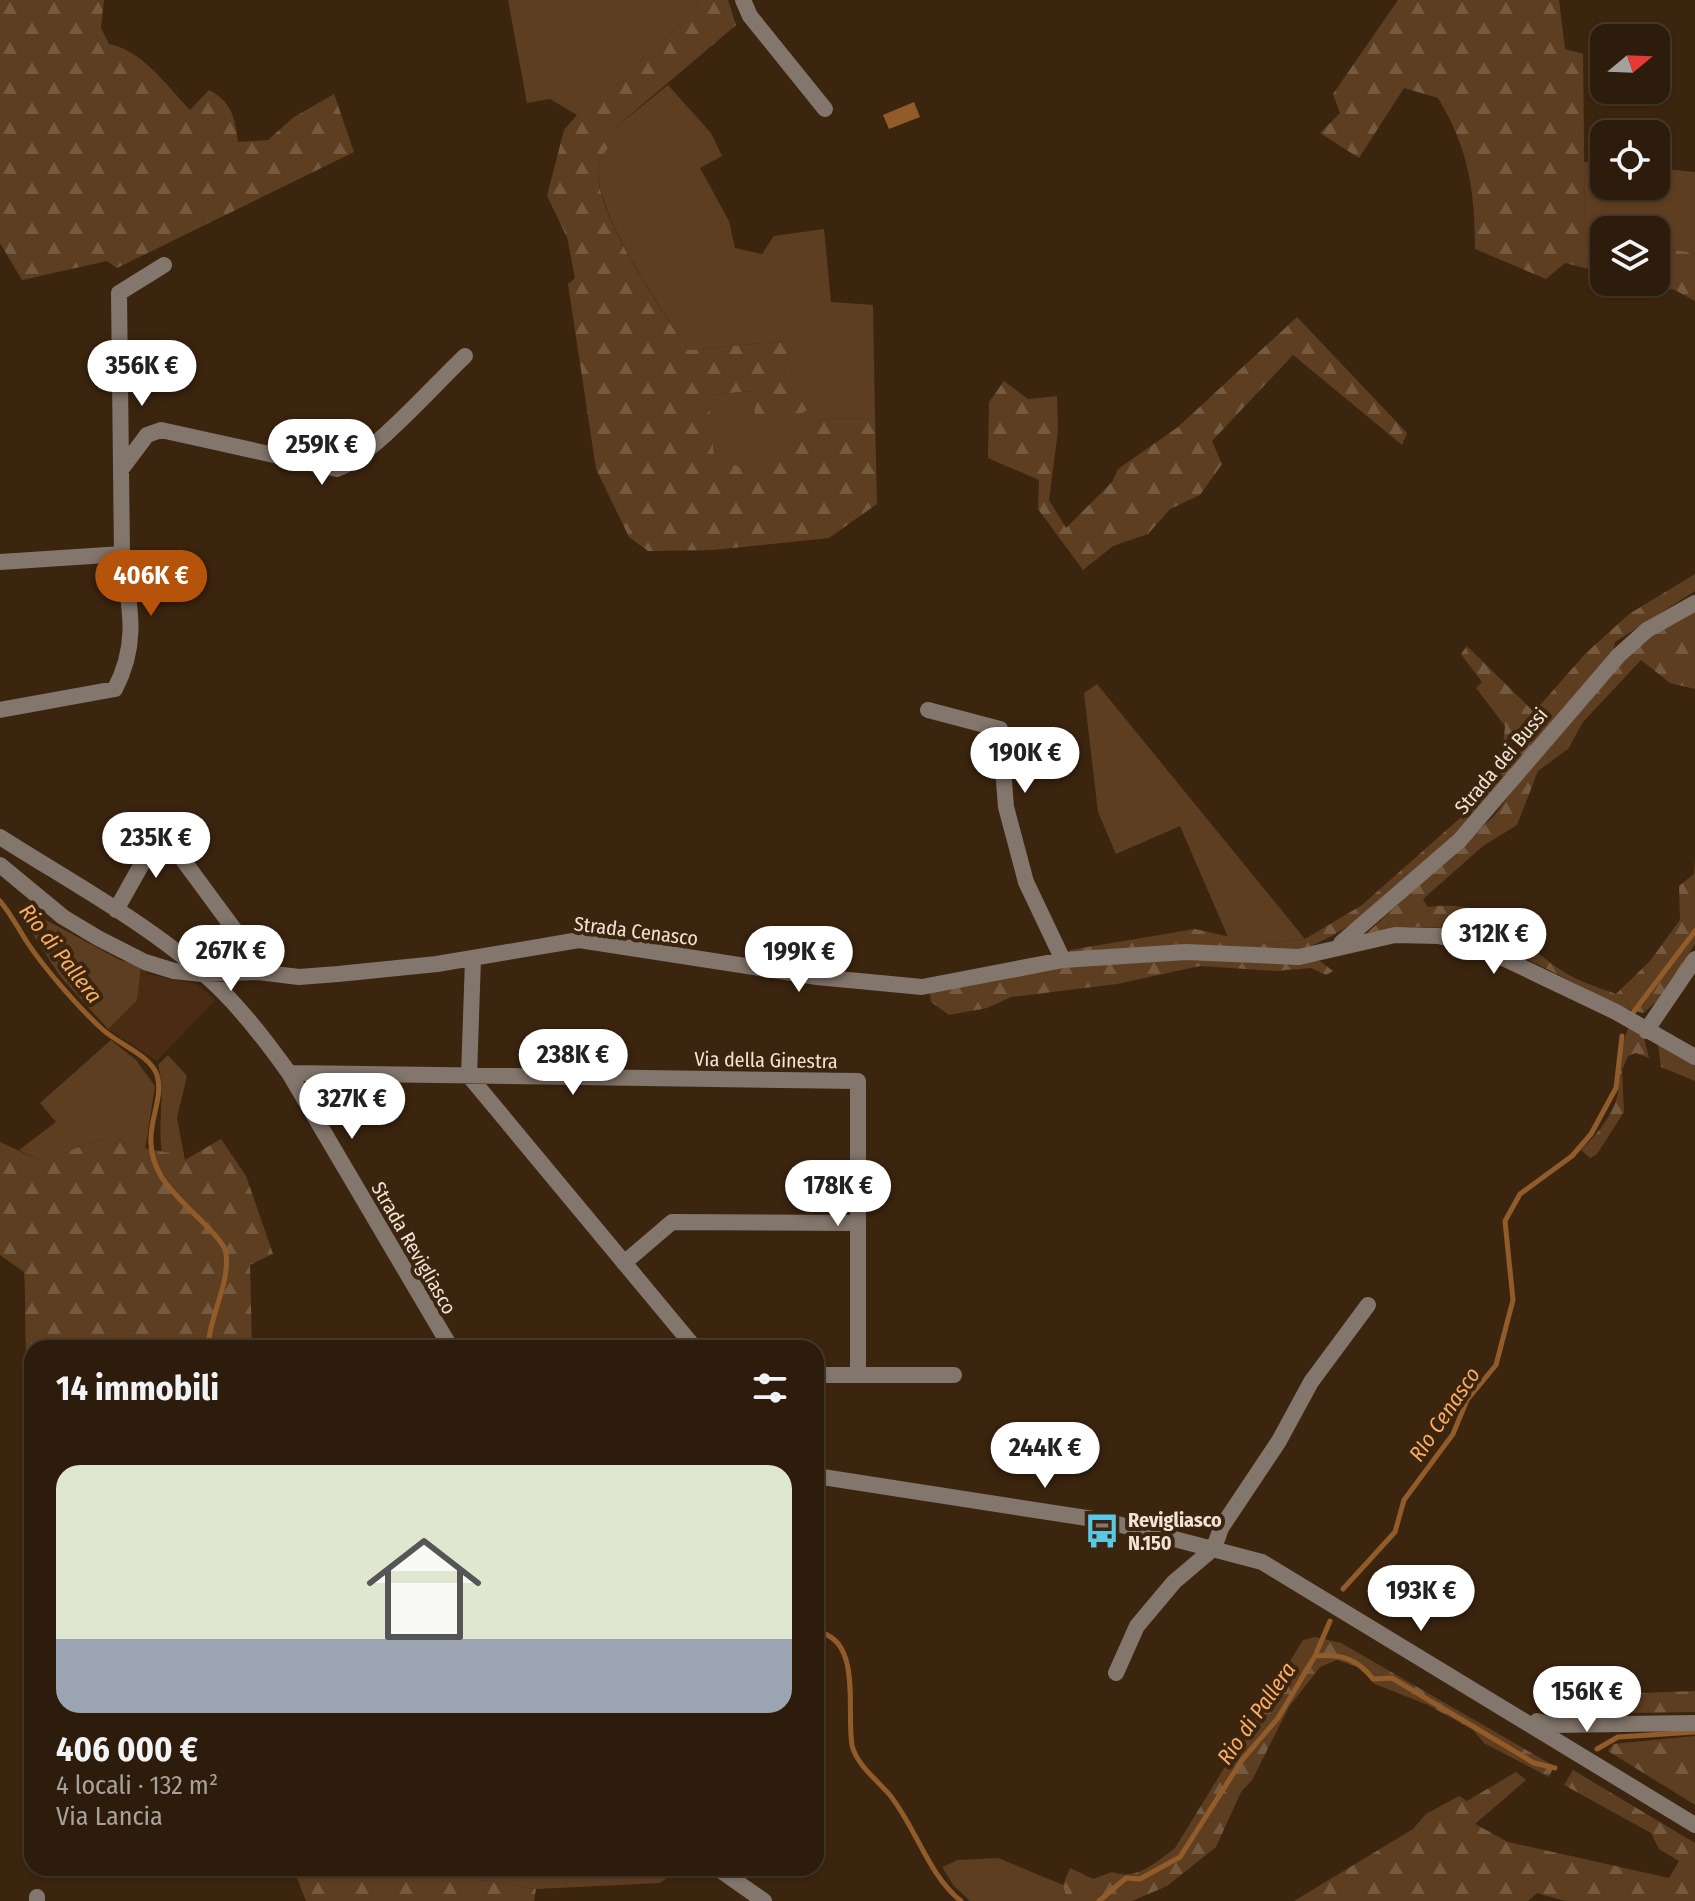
<!DOCTYPE html>
<html lang="it">
<head>
<meta charset="utf-8">
<style>
	:root { --surface:#2d1c0b; --page:#352514; --text:#f1f3f6; --muted:#a7a19d; --line:#483a2c; --accent:#b45309 }
	body { margin:0; font-family:"Fira Sans Condensed",sans-serif; background:var(--page); color:var(--text); height:100vh; display:flex; flex-direction:column; font-size:30px; white-space:nowrap }
	* { box-sizing:border-box; margin:0 }
	p { font-size:26px; color:var(--muted) }
	.icon { flex:none; width:44px; height:44px; fill:none; stroke:currentColor; stroke-width:2; stroke-linecap:round; stroke-linejoin:round }
	.map { position:relative; flex:1; overflow:hidden }
	.details { position:absolute; left:24px; top:1340px; width:800px; height:536px; display:flex; flex-direction:column; background:var(--surface); border-radius:24px; box-shadow:0 2px 6px #0004,0 0 0 2px var(--line) }
	.details>* { flex:none }
	.needle { width:52px; rotate:71deg }
	.tools { position:absolute; left:1590px; top:24px; display:grid; gap:16px }
	.tools a { display:grid; place-items:center; width:80px; height:80px; border-radius:16px; background:var(--surface); box-shadow:0 2px 6px #0004,0 0 0 2px var(--line); font-size:40px }
	.price { position:absolute; translate:-50% -68px; padding:0 18px; border-radius:28px; background:#fff; color:#222; font-size:26px; line-height:52px; filter:drop-shadow(0 2px 4px #0008) }
	.price::after { content:''; position:absolute; left:50%; top:48px; width:24px; height:18px; margin-left:-12px; background:inherit; clip-path:polygon(0 0,100% 0,50% 100%) }
	.price.selected { background:var(--accent); color:#fff }
	ul { padding:0; list-style:none }
	li { display:grid; align-content:center; gap:16px; height:424px; padding:0 32px }
	li+li { border-top:2px solid var(--line) }
	li span { display:grid; place-items:center; height:248px; border-radius:24px; color:#555 }
	li>.icon { margin-inline-start:auto }
	span .icon { width:144px; height:144px; fill:#fffc; stroke-width:1 }
	li b { font-size:34px }
	h2 { display:flex; justify-content:space-between; align-items:center; height:96px; padding:0 32px; font-size:34px }
	.map>svg:first-child { display:block }
	.built { fill:#492c11 }
	.green { fill:#5e3e21 }
	.forest { fill:url(#forest-firs) }
	.water { fill:#915c2a }
	.lines { fill:none; stroke-linecap:round; stroke-linejoin:round }
	.stream { stroke:#915c2a; stroke-width:5 }
	.minor { stroke:#83766c; stroke-width:16 }
	.labels { text-anchor:middle; stroke-width:8; stroke-linejoin:round; paint-order:stroke }
	.street-label { font-size:20px; fill:#f3e3d7; stroke:#3c250f }
	.poi-label { font-size:20px; font-weight:bold; fill:#f3e3d7; stroke:#3c250f; text-anchor:start }
	.water-label { font-size:22px; font-style:italic; fill:#faac67; stroke:#3c250f }
</style>
</head>
<body>
<div class="map">
<svg width="1695" height="1901" viewBox="0 0 1695 1901">
	<defs>
		<pattern id="forest-firs" width="22" height="20" patternUnits="userSpaceOnUse" patternTransform="scale(2)"><rect width="22" height="20" fill="#5e3e21"/><path d="M5 1l3.5 6h-7zM16 11l3.5 6h-7z" fill="#765a40"/></pattern>
	</defs>
	<rect width="100%" height="100%" fill="#3c250f"/>
	<!-- built -->
	<path class="built" d="M 44,919 L 120,960 L 147,968 L 146,974 L 197,984 L 215,1000 L 157,1061 L 108,1029 L 60,976 L 31,931 Z"/>
	<!-- green -->
	<path class="green" d="M 508,0 L 697,0 L 698,10 L 647,53 L 632,74 L 577,115 L 550,99 L 527,103 Z
		M 668,85 L 711,133 L 722,156 L 700,168 L 729,221 L 735,248 L 762,254 L 774,236 L 824,229 L 831,302 L 873,305 L 875,418 L 822,419 L 778,454 L 740,467 L 713,456 L 708,395 L 754,391 L 755,417 L 792,376 L 785,341 L 688,350 C 664,313 589,205 599,164 C 601,154 614,142 619,133 L 617,126 Z
		M 1584,162 L 1604,164 L 1604,186 L 1656,186 L 1656,168 L 1695,172 L 1695,253 L 1656,247 L 1656,230 L 1604,230 L 1604,239 L 1585,237 Z
		M 1097,684 L 1305,939 L 1262,944 L 1228,937 L 1180,826 L 1116,854 L 1098,812 L 1084,693 Z
		M 44,919 L 120,960 L 141,966 L 137,1000 L 108,1029 L 60,976 L 31,931 Z
		M 111,1040 L 136,1060 L 155,1086 L 145,1150 L 101,1139 L 41,1161 L 19,1150 L 56,1122 L 40,1103 Z
		M 168,1055 L 187,1076 L 177,1118 L 185,1160 L 162,1152 C 157,1123 166,1092 158,1065 Z
		M 998,1858 L 1063,1885 L 1067,1901 L 970,1901 L 954,1886 L 942,1867 L 958,1860 Z
		M 462,1868 L 681,1868 L 660,1883 L 536,1889 L 483,1880 Z"/>
	<!-- forest -->
	<path class="forest" d="M 0,0 L 104,0 L 101,28 L 109,44 C 143,51 166,85 190,110 L 209,90 C 232,102 235,118 238,142 L 268,140 L 294,117 L 334,94 L 354,152 L 117,268 L 107,261 L 22,280 L 0,243 Z
		M 697,0 L 728,0 L 736,25 L 617,126 L 620,133 C 614,142 601,154 599,164 C 588,204 664,314 688,350 L 786,341 L 792,376 L 811,375 L 816,405 L 802,413 L 755,417 L 753,391 L 708,395 L 714,456 L 740,467 L 778,454 L 822,419 L 875,418 L 877,504 L 829,538 L 714,550 L 648,551 L 629,537 L 596,469 L 568,284 L 575,278 L 567,237 L 547,196 L 564,130 L 577,115 L 632,74 L 647,53 L 698,10 Z
		M 1398,0 L 1559,0 L 1565,49 L 1583,54 L 1585,236 L 1604,239 L 1604,273 L 1565,263 L 1546,279 L 1475,249 C 1475,191 1469,149 1438,98 L 1404,88 L 1359,158 L 1320,133 L 1340,113 L 1333,94 Z
		M 1656,247 L 1695,253 L 1695,301 L 1675,290 L 1642,282 L 1656,282 Z
		M 1297,317 L 1407,433 L 1402,445 L 1293,355 L 1212,441 L 1222,464 L 1200,495 L 1170,509 L 1148,534 L 1113,546 L 1083,570 L 1038,509 L 1039,480 L 988,458 L 989,402 L 1004,381 L 1028,399 L 1057,396 L 1058,431 L 1049,500 L 1066,528 L 1112,482 L 1118,469 L 1178,427 Z
		M 1695,574 L 1695,591 L 1615,642 L 1613,651 C 1527,753 1426,900 1300,951 L 1070,957 L 1070,950 L 1195,929 L 1262,944 L 1305,939 L 1362,905 L 1476,804 L 1502,759 L 1505,726 L 1476,688 L 1482,682 L 1461,654 L 1467,646 L 1534,712 L 1585,654 L 1629,614 Z
		M 1695,611 L 1695,689 L 1670,683 L 1641,660 L 1583,722 L 1568,749 L 1538,771 L 1517,825 L 1483,846 L 1423,899 L 1428,907 C 1503,897 1515,944 1569,975 C 1583,983 1600,988 1616,994 L 1650,961 L 1680,920 L 1679,886 L 1694,874 L 1695,860 L 1695,944 L 1660,999 L 1643,1013 L 1624,1008 C 1575,985 1498,939 1447,929 C 1422,924 1392,928 1367,933 L 1494,816 L 1529,769 L 1622,661 L 1651,634 Z
		M 1187,956 L 1252,963 L 1320,961 L 1333,971 L 1326,975 L 1311,968 L 1276,971 L 1200,966 L 1117,984 L 1011,997 L 987,1008 L 949,1015 L 931,1002 L 930,993 L 1066,966 Z
		M 1630,1024 L 1643,1034 L 1649,1058 L 1636,1053 L 1628,1056 L 1622,1070 L 1624,1112 L 1597,1154 L 1590,1158 L 1581,1150 C 1596,1136 1615,1113 1618,1092 C 1621,1070 1620,1044 1630,1024 Z
		M 1658,1043 L 1695,1062 L 1695,1081 L 1661,1067 Z
		M 101,1139 L 169,1153 L 185,1160 L 221,1139 L 246,1176 L 273,1254 L 250,1265 L 252,1348 L 32,1348 L 32,1388 C 22,1350 27,1311 24,1272 L 0,1255 L 0,1142 L 41,1161 Z
		M 1315,1637 L 1341,1643 L 1554,1766 L 1549,1777 L 1484,1743 L 1473,1730 L 1428,1705 L 1375,1684 L 1358,1667 L 1337,1660 L 1320,1667 L 1289,1707 L 1252,1780 L 1241,1792 L 1216,1847 L 1167,1886 L 1132,1901 L 1067,1901 L 1063,1885 L 1070,1868 L 1093,1879 L 1112,1872 C 1137,1881 1155,1863 1175,1848 L 1303,1640 Z
		M 1695,1691 L 1695,1712 L 1551,1714 L 1556,1696 Z
		M 1695,1736 L 1695,1805 L 1608,1751 L 1613,1744 Z
		M 1573,1770 L 1695,1843 L 1695,1901 L 1565,1901 L 1537,1893 L 1528,1901 L 1294,1901 L 1413,1829 L 1426,1814 L 1459,1796 L 1467,1801 L 1516,1772 L 1526,1780 L 1475,1824 L 1508,1842 L 1669,1878 L 1679,1861 L 1659,1849 L 1651,1833 L 1564,1785 Z
		M 293,1868 L 462,1868 L 483,1880 L 536,1889 L 534,1901 L 306,1901 Z"/>
	<!-- water -->
	<path class="water" d="M 914,102 L 920,117 L 889,129 L 883,115 Z"/>
	<g class="lines">
		<!-- stream -->
		<path class="stream" d="M 0,901 C 11,914 18,928 27,942 C 44,968 79,1008 102,1029 C 118,1044 150,1055 157,1075 C 166,1106 136,1133 161,1176 C 174,1200 224,1236 226,1253 C 230,1286 209,1315 208,1348
			M 1632,1014 L 1695,931
			M 1343,1589 L 1395,1532 L 1404,1500 L 1453,1434 L 1467,1400 L 1496,1365 L 1513,1300 L 1505,1221 L 1520,1194 L 1572,1156 L 1591,1134 L 1616,1088 L 1622,1036
			M 816,1632 C 863,1637 846,1712 852,1745 C 856,1764 877,1780 889,1794 C 916,1827 928,1875 961,1901
			M 1315,1656 L 1330,1621
			M 1597,1749 L 1618,1737 L 1695,1732
			M 1099,1901 L 1126,1878 L 1140,1879 L 1180,1857 L 1242,1760 L 1278,1718 L 1315,1656 C 1340,1654 1357,1658 1373,1679 L 1392,1678 L 1534,1763 L 1555,1768"/>
		<!-- minor -->
		<path class="minor" d="M 743,0 L 750,16 L 825,109
			M 123,467 L 147,435 L 161,430 L 337,469 C 375,453 433,386 465,356
			M 122,554 L 119,293 L 164,265
			M 0,562 L 122,554 C 129,605 140,641 115,689 L 0,710
			M 928,710 L 1000,729 L 1006,807 L 1026,882 L 1063,960
			M 0,837 C 72,883 164,932 223,992 C 248,1017 269,1045 289,1073 L 451,1348
			M 0,865 L 63,917 L 98,938 L 145,962 L 174,971 L 203,974 L 258,972 L 299,977 L 338,974 L 437,964 L 579,940 L 817,977 L 922,987 L 1063,960 L 1186,952 L 1299,957 L 1395,935 L 1439,936 L 1480,947 L 1616,1012 L 1695,1057
			M 116,910 L 161,830 L 253,955 L 258,972
			M 1341,943 L 1460,840 L 1619,655 L 1647,630 L 1695,603
			M 473,959 L 469,1076 L 695,1348
			M 1646,1031 L 1695,959
			M 289,1073 L 858,1081 L 858,1375
			M 624,1263 L 672,1222 L 858,1223
			M 816,1375 L 954,1375
			M 816,1476 L 1106,1521 L 1262,1562 L 1695,1825
			M 1116,1673 L 1137,1626 L 1174,1582 L 1214,1548 L 1221,1528 L 1279,1441 L 1311,1382 L 1368,1305
			M 1537,1721 L 1551,1725 L 1695,1723
			M 717,1868 L 764,1901
			M 37,1897 L 37,1901"/>
	</g>
	<!-- icons -->
	<defs>
		<g id="bus-bare" transform="scale(2.76)"><path d="M-5-6H5V4H4V6H2V4H-2V6H-4V4H-5ZM-3.5-4V0h7V-4ZM-3.5 1.2v1.5H-2V1.2ZM2 1.2v1.5H3.5V1.2Z" fill="#59c8e4" stroke="#3c250f" stroke-width="2.5" paint-order="stroke"/></g>
	</defs>
	<g fill-rule="evenodd">
		<use href="#bus-bare" x="1102" y="1531"/>
	</g>
	<g class="labels">
		<!-- street labels -->
		<g class="street-label">
			<text transform="translate(1501 761) rotate(-50)" y="7">Strada dei Bussi</text>
			<text transform="translate(636 931) rotate(7)" y="7">Strada Cenasco</text>
			<text transform="translate(766 1060) rotate(1)" y="7">Via della Ginestra</text>
			<text transform="translate(414 1248) rotate(60)" y="7">Strada Revigliasco</text>
		</g>
		<!-- poi labels -->
		<g class="poi-label">
			<text x="1128" y="1527">Revigliasco<tspan x="1128" dy="23">N.150</tspan></text>
		</g>
		<!-- water labels -->
		<g class="water-label">
			<text transform="translate(61 953) rotate(52)" y="8">Rio di Pallera</text>
			<text transform="translate(1444 1414) rotate(-56)" y="8">RIo Cenasco</text>
			<text transform="translate(1256 1713) rotate(-55)" y="8">Rio di Pallera</text>
		</g>
	</g>
</svg>
<div class="tools">
<a><svg class="needle" viewBox="-14 -14 28 28"><path d="M0-13l5 13h-10z" fill="#e53935"/><path d="M0 13l5-13h-10z" fill="#a7a19d"/></svg></a>
<a><svg class="icon" aria-label="locate" viewBox="0 0 24 24"><circle cx="12" cy="12" r="6"/><path d="M12 2v4M12 18v4M2 12h4M18 12h4"/></svg></a>
<a><svg class="icon" aria-label="layers" viewBox="0 0 24 24"><path d="M12 4l9 5-9 5-9-5zM3 14l9 5 9-5"/></svg></a>
</div>
<b class="price" style="left:142px;top:408px">356K €</b>
<b class="price" style="left:322px;top:487px">259K €</b>
<b class="price selected" style="left:151px;top:618px">406K €</b>
<b class="price" style="left:1025px;top:795px">190K €</b>
<b class="price" style="left:156px;top:880px">235K €</b>
<b class="price" style="left:1494px;top:976px">312K €</b>
<b class="price" style="left:231px;top:993px">267K €</b>
<b class="price" style="left:799px;top:994px">199K €</b>
<b class="price" style="left:573px;top:1097px">238K €</b>
<b class="price" style="left:352px;top:1141px">327K €</b>
<b class="price" style="left:838px;top:1228px">178K €</b>
<b class="price" style="left:1045px;top:1490px">244K €</b>
<b class="price" style="left:1421px;top:1633px">193K €</b>
<b class="price" style="left:1587px;top:1734px">156K €</b>
<section class="details">
<h2>14 immobili<svg class="icon" aria-label="filters" viewBox="0 0 24 24"><path d="M4 7h16M4 17h16"/><circle cx="9" cy="7" r="2"/><circle cx="15" cy="17" r="2"/></svg></h2>
<ul>
<li><span style="background:linear-gradient(#dfe7d0 70%,#9aa5b1 0)"><svg class="icon" aria-label="home" viewBox="0 0 24 24"><path d="M3 11l9-7 9 7M6 9v11h12V9"/></svg></span><div><b>406 000 €</b><p>4 locali · 132 m²</p><p>Via Lancia</p></div></li>
</ul>
</section>
</div>
</body>
</html>
